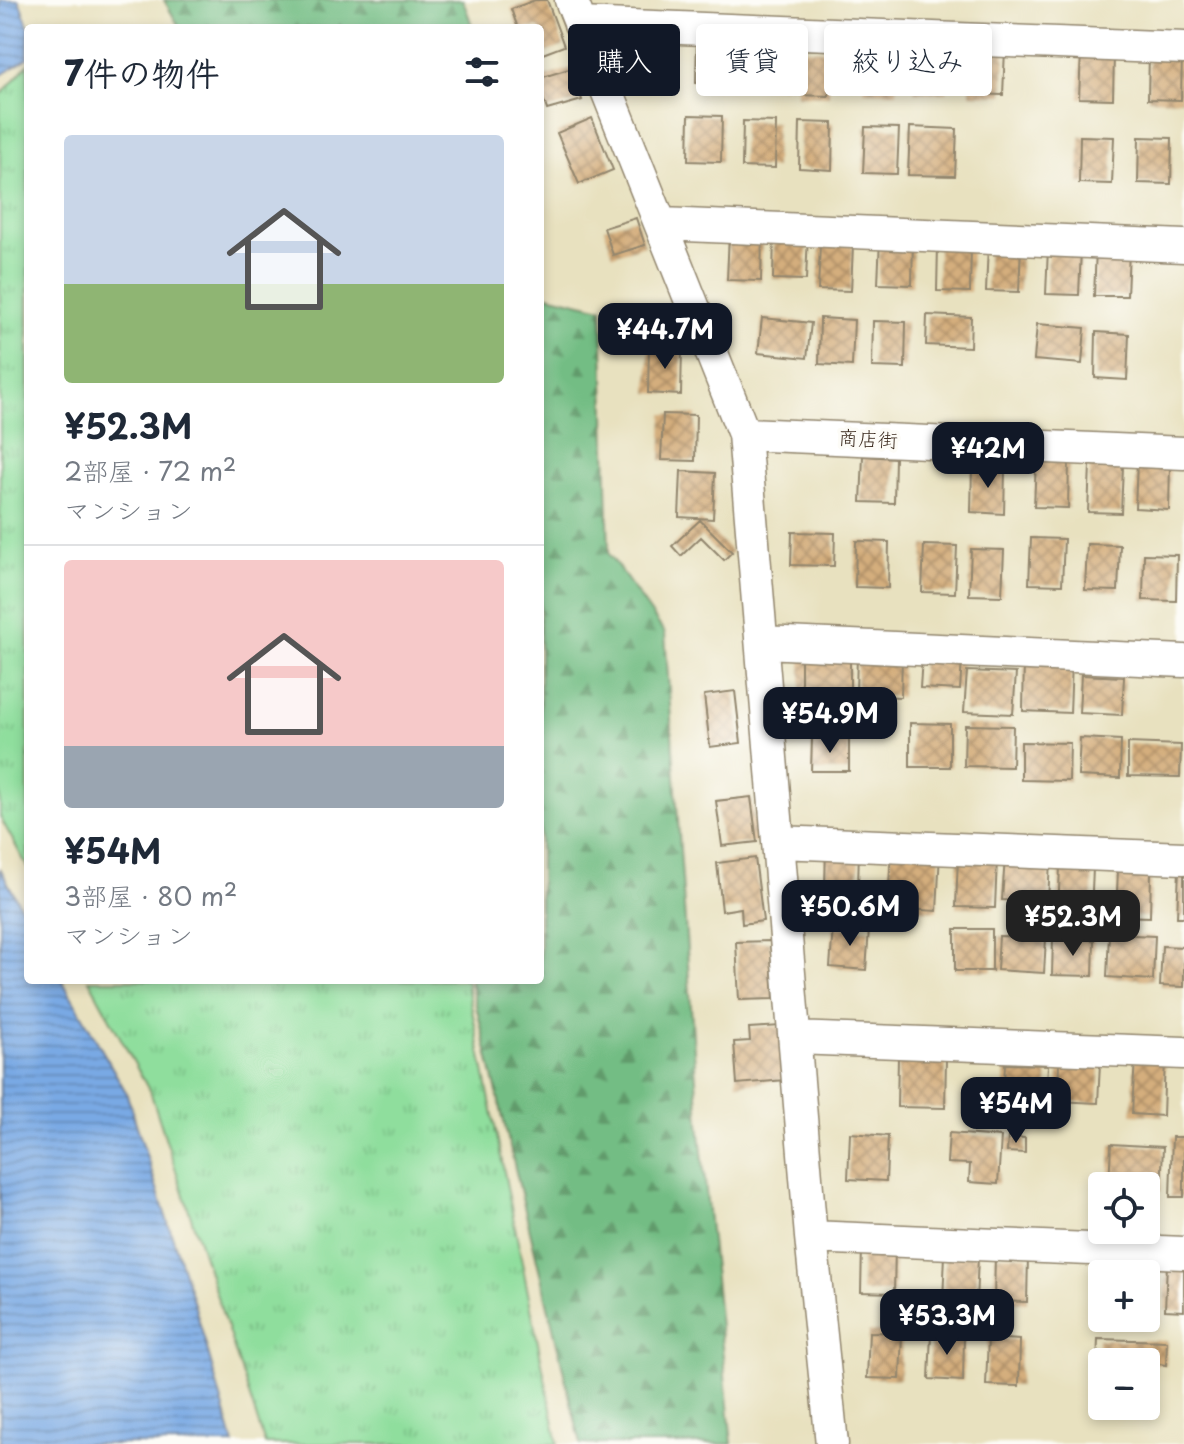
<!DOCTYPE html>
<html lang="ja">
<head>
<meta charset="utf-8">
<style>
	:root { --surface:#fff; --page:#f6f6f7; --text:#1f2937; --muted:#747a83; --line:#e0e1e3; --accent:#111827 }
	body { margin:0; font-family:"Playpen Sans","Klee One",sans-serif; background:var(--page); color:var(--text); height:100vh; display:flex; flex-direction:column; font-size:30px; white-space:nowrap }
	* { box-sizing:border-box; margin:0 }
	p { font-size:26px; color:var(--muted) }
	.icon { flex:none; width:44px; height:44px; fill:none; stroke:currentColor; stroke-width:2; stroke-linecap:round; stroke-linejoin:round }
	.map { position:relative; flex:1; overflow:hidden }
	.panel { position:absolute; left:24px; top:24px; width:520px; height:960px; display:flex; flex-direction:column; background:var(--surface); border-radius:8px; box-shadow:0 4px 12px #0003 }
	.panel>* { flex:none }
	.top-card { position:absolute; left:568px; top:24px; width:496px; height:72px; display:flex; gap:16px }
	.tools { position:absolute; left:1088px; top:1172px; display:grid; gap:16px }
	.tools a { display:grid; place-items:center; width:72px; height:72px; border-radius:8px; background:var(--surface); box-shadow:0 4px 12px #0003; font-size:40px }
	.price { position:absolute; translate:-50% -68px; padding:0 18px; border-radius:16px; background:var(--accent); color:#fff; font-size:26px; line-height:52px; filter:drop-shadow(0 2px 4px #0008) }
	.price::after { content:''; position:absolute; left:50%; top:48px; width:24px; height:18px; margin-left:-12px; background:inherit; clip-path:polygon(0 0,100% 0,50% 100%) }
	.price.active { background:#222; color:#fff }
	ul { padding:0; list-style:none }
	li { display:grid; align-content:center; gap:16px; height:424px; padding:0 40px }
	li+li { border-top:2px solid var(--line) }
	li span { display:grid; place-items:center; height:248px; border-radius:8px; color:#555 }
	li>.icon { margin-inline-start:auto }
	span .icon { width:144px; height:144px; fill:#fffc; stroke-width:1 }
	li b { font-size:34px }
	h2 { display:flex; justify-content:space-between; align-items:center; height:96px; padding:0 40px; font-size:34px }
	.chip { padding:0 28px; border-radius:8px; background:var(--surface); box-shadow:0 4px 12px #0003; font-size:28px; line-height:72px }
	.chip.active { background:var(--accent); color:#fff }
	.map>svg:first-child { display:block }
	.grass { fill:url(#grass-tufts); stroke:#65845e; stroke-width:2 }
	.forest { fill:url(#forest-firs); stroke:#577451; stroke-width:2 }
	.water { fill:url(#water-rules); stroke:#5a6a81; stroke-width:2 }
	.building { fill:url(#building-cross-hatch) }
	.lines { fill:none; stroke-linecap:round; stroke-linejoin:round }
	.minor-casing { stroke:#92866e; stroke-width:35 }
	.minor { stroke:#fff; stroke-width:32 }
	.labels { text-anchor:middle; stroke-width:7; stroke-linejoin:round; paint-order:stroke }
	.street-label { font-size:20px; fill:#3b2a1e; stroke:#fdfcf7 }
</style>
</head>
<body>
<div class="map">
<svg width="1184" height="1444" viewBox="0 0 1184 1444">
	<defs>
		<pattern id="grass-tufts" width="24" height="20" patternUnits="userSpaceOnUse" patternTransform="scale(2)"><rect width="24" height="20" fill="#8fde9d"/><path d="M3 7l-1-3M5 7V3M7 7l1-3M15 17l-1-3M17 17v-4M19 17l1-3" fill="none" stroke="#7cbf87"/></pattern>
		<pattern id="forest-firs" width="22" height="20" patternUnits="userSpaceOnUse" patternTransform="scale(2)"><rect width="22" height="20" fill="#73bd84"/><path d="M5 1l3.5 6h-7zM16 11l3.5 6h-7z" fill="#609a6b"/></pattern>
		<pattern id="water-rules" width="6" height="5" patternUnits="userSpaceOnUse" patternTransform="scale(2)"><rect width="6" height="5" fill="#79a9e4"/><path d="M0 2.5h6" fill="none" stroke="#648ab8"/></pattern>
		<pattern id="building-cross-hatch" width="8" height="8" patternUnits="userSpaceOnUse" patternTransform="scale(2)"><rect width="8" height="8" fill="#d4ae7d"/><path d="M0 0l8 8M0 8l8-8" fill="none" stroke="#ad8e66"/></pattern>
	</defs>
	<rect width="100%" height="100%" fill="#fdfcf7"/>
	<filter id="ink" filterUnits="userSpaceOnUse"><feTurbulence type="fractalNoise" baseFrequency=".0125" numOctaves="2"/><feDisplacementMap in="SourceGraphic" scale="16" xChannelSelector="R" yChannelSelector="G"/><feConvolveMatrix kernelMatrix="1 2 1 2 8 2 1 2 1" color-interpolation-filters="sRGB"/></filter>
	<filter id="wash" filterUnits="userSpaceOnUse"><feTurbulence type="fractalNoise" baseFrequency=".006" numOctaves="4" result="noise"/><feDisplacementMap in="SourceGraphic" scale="32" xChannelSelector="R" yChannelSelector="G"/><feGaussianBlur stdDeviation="1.8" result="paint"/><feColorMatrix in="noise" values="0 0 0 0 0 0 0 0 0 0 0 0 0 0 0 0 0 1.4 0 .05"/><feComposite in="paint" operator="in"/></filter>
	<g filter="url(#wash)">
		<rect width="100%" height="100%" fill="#e8e1bf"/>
		<!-- grass -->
		<path class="grass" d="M 28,64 L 28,868 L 0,817 L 0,96 Z
			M 89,980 L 466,980 L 558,1444 L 265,1444 L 151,1094 Z"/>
		<!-- forest -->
		<path class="forest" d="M 164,0 L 463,0 L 473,28 L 180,28 Z
			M 540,293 L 602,308 L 609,554 L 665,633 L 699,1123 L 732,1444 L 581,1444 L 470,980 L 540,980 Z"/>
		<!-- water -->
		<path class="water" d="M 0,0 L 19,0 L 29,28 L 28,58 L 0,76 Z
			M 0,868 L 28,920 L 28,980 L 62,980 L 126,1092 L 195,1307 L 234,1444 L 0,1444 Z"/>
		<g id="blocks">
			<!-- building -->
			<path class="building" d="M 535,0 L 547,0 L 564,46 L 540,55 L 540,28 L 518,28 L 511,9 Z
				M 697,37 L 730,38 L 729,84 L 696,83 Z
				M 752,40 L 786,41 L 784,87 L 751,86 Z
				M 629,41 L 662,42 L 660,88 L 627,87 Z
				M 866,45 L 899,45 L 897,92 L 864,91 Z
				M 915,46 L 948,47 L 947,93 L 914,92 Z
				M 972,48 L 1005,49 L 1003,95 L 970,94 Z
				M 798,49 L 831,50 L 829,96 L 796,95 Z
				M 1081,52 L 1114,53 L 1113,99 L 1079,98 Z
				M 1149,53 L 1182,54 L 1181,100 L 1148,99 Z
				M 572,68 L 582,100 L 547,110 L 540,88 L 540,78 Z
				M 689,115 L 722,116 L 721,162 L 688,161 Z
				M 592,118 L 613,170 L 579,184 L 557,133 Z
				M 743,121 L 776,122 L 775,168 L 742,167 Z
				M 800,122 L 833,123 L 832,170 L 799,168 Z
				M 865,127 L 899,128 L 897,174 L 863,173 Z
				M 910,127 L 957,129 L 955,176 L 908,175 Z
				M 1080,136 L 1114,137 L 1112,184 L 1079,183 Z
				M 1139,137 L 1172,138 L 1171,184 L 1138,183 Z
				M 636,218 L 645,245 L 613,255 L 604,228 Z
				M 729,233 L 762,235 L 761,281 L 727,280 Z
				M 774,233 L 808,234 L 806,280 L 773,279 Z
				M 880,238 L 913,239 L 912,285 L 878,284 Z
				M 820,244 L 853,245 L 851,291 L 818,290 Z
				M 938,245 L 971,246 L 970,292 L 937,291 Z
				M 988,245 L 1021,246 L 1019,292 L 986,291 Z
				M 1048,248 L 1081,249 L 1079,295 L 1046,294 Z
				M 1096,249 L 1129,250 L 1127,296 L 1094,296 Z
				M 927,315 L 971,317 L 970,347 L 926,345 Z
				M 762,318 L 811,323 L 807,358 L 758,353 Z
				M 820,318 L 854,320 L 852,366 L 819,364 Z
				M 873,321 L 906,322 L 905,368 L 872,367 Z
				M 1037,324 L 1085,328 L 1082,364 L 1034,360 Z
				M 1096,332 L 1129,334 L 1127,380 L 1095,378 Z
				M 649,347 L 682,348 L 681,395 L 648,393 Z
				M 663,414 L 696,415 L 695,461 L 661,460 Z
				M 863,456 L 895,458 L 894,503 L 861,502 Z
				M 1036,461 L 1069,462 L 1068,508 L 1034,507 Z
				M 1137,462 L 1170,463 L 1169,510 L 1135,508 Z
				M 1090,465 L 1123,466 L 1121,513 L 1088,512 Z
				M 972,466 L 1005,468 L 1004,514 L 971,512 Z
				M 681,471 L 715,473 L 713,519 L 679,517 Z
				M 700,520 L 732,552 L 724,560 L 701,537 L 681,556 L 672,546 Z
				M 792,532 L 835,533 L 834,566 L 791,565 Z
				M 1031,538 L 1064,539 L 1062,585 L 1029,584 Z
				M 856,541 L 889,542 L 888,588 L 855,587 Z
				M 1087,544 L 1120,545 L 1118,591 L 1085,590 Z
				M 924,545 L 957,546 L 955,593 L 922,592 Z
				M 971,549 L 1004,550 L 1002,596 L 969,595 Z
				M 1144,554 L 1177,555 L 1176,601 L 1143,600 Z
				M 850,653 L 850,692 L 801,692 L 801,654 Z
				M 857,653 L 902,655 L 901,697 L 856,695 Z
				M 922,657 L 962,659 L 960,690 L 920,688 Z
				M 1024,659 L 1072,661 L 1070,713 L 1023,711 Z
				M 967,671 L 1016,673 L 1013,714 L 964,712 Z
				M 1081,675 L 1124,677 L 1122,715 L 1079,713 Z
				M 735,691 L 741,743 L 710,747 L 704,695 Z
				M 910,723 L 950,724 L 950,767 L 910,767 Z
				M 965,725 L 1013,726 L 1012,767 L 964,766 Z
				M 812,738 L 849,739 L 849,771 L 811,771 Z
				M 1080,738 L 1121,740 L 1120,778 L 1078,776 Z
				M 1021,742 L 1070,743 L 1069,781 L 1021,780 Z
				M 1128,743 L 1181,745 L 1180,777 L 1128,776 Z
				M 751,797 L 757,842 L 722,846 L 716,801 Z
				M 826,844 L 859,846 L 858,891 L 825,890 Z
				M 891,849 L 940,852 L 937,911 L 888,908 Z
				M 958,857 L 997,858 L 995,908 L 956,907 Z
				M 1005,857 L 1050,860 L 1048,902 L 1002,900 Z
				M 755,858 L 763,921 L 742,924 L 741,908 L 722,911 L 717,863 Z
				M 1060,867 L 1093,868 L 1091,914 L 1058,913 Z
				M 1118,870 L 1151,871 L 1150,917 L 1116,916 Z
				M 1179,870 L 1184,871 L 1184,917 L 1177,917 Z
				M 833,927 L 869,929 L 866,970 L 830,967 Z
				M 955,929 L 992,929 L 992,971 L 955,971 Z
				M 1109,934 L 1155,936 L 1153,980 L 1107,977 Z
				M 999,936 L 1046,938 L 1044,973 L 997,970 Z
				M 1053,939 L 1094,940 L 1093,976 L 1052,975 Z
				M 770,941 L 774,999 L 739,1000 L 736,942 Z
				M 1162,946 L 1184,947 L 1184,987 L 1160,986 Z
				M 781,1026 L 785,1080 L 737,1084 L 734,1042 L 750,1041 L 749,1028 Z
				M 1135,1056 L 1165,1057 L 1163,1116 L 1132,1114 Z
				M 898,1057 L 946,1059 L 945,1108 L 897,1107 Z
				M 1059,1062 L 1100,1063 L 1098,1103 L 1058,1101 Z
				M 1005,1064 L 1048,1065 L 1046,1105 L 1003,1103 Z
				M 850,1133 L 888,1136 L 886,1181 L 848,1179 Z
				M 949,1133 L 1001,1137 L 998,1184 L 969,1182 L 970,1164 L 947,1163 Z
				M 1008,1137 L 1025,1138 L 1025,1153 L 1007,1152 Z
				M 1172,1137 L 1184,1137 L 1184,1197 L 1170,1197 Z
				M 1111,1144 L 1163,1147 L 1161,1191 L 1146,1190 L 1146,1186 L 1109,1186 Z
				M 862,1246 L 895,1247 L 894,1293 L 861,1292 Z
				M 945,1255 L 978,1256 L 976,1303 L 943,1301 Z
				M 995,1255 L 1028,1256 L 1027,1302 L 994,1301 Z
				M 1102,1264 L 1135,1265 L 1135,1274 L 1102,1274 Z
				M 1167,1264 L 1184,1265 L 1184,1311 L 1165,1310 Z
				M 869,1332 L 902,1333 L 900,1379 L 867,1378 Z
				M 931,1333 L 964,1335 L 963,1381 L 929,1379 Z
				M 988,1338 L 1020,1340 L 1019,1386 L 986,1385 Z
				M 1098,1339 L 1167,1341 L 1166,1365 L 1146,1362 L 1097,1363 Z"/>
		</g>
	</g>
	<g filter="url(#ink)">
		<use href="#blocks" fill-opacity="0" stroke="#92866e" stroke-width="2"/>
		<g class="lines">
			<!-- minor casing -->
			<g class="minor-casing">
				<path id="minor" d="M 571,0 L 744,434 L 811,1237 L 832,1444
					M 580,24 L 1184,48
					M 662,224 L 1184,246
					M 744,434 L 1184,453
					M 763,642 L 1184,661
					M 778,842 L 1184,858
					M 795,1038 L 1184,1053
					M 811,1237 L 1184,1253"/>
			</g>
			<!-- minor -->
			<use href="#minor" class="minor"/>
		</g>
	</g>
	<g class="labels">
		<!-- street labels -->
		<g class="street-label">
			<text transform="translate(868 439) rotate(3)" y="7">商店街</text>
		</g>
	</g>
</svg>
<div class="tools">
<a><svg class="icon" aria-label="locate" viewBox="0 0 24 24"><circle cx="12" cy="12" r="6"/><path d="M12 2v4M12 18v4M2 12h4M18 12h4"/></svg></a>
<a>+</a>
<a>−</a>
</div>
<b class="price" style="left:665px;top:371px">¥44.7M</b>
<b class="price" style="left:988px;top:490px">¥42M</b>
<b class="price" style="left:830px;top:755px">¥54.9M</b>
<b class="price" style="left:850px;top:948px">¥50.6M</b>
<b class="price active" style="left:1073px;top:958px">¥52.3M</b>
<b class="price" style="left:1016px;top:1145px">¥54M</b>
<b class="price" style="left:947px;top:1357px">¥53.3M</b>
<div class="top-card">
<a class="chip active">購入</a>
<a class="chip">賃貸</a>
<a class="chip">絞り込み</a>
</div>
<section class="panel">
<h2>7件の物件<svg class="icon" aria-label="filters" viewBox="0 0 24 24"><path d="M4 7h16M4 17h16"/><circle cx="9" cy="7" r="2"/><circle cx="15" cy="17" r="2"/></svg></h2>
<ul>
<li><span style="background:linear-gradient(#c9d6e8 60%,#8fb573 0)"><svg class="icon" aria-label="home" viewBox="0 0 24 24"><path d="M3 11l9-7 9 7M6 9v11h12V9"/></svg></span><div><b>¥52.3M</b><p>2部屋 · 72 m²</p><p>マンション</p></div></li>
<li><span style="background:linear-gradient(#f6c9c9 75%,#9aa5b1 0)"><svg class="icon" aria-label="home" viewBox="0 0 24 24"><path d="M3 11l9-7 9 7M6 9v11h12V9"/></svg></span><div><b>¥54M</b><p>3部屋 · 80 m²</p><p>マンション</p></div></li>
</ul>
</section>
</div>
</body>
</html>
